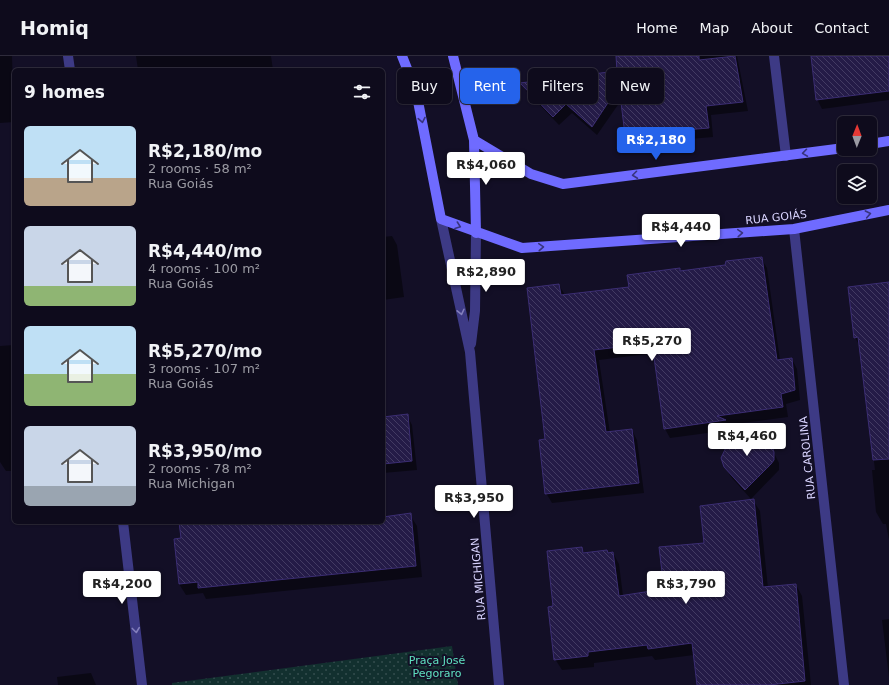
<!DOCTYPE html>
<html lang="en">
<head>
<meta charset="utf-8">
<style>
	:root { --surface:#0e0b1c; --page:#171425; --text:#f1f3f6; --muted:#9b9ba3; --line:#2e2b3b; --accent:#2563eb }
	body { margin:0; font-family:"DejaVu Sans",sans-serif; background:var(--page); color:var(--text); height:100vh; display:flex; flex-direction:column; font-size:15px; white-space:nowrap }
	* { box-sizing:border-box; margin:0 }
	p { font-size:13px; color:var(--muted) }
	.icon { flex:none; width:22px; height:22px; fill:none; stroke:currentColor; stroke-width:2; stroke-linecap:round; stroke-linejoin:round }
	.map { position:relative; flex:1; overflow:hidden }
	.side { position:absolute; left:12px; top:12px; width:373px; height:456px; display:flex; flex-direction:column; background:var(--surface); border-radius:6px; box-shadow:0 1px 3px #0004,0 0 0 1px var(--line) }
	.side>* { flex:none }
	.guide { position:absolute; left:397px; top:12px; width:380px; height:36px; display:flex; gap:8px }
	.needle { width:26px; rotate:1deg }
	.tools { position:absolute; left:837px; top:60px; display:grid; gap:8px }
	.tools a { display:grid; place-items:center; width:40px; height:40px; border-radius:6px; background:var(--surface); box-shadow:0 1px 3px #0004,0 0 0 1px var(--line); font-size:20px }
	.price { position:absolute; translate:-50% -34px; padding:0 9px; border-radius:4px; background:#fff; color:#222; font-size:13px; line-height:26px; filter:drop-shadow(0 1px 2px #0008) }
	.price::after { content:''; position:absolute; left:50%; top:24px; width:12px; height:9px; margin-left:-6px; background:inherit; clip-path:polygon(0 0,100% 0,50% 100%) }
	.price.selected { background:var(--accent); color:#fff }
	ul { padding:0; list-style:none }
	li { display:flex; align-items:center; gap:12px; height:100px; padding:0 12px }
	li span { display:grid; place-items:center; flex:none; width:112px; height:80px; border-radius:6px; color:#555 }
	li>.icon { margin-inline-start:auto }
	span .icon { width:48px; height:48px; fill:#fffc; stroke-width:1 }
	li b { font-size:17px }
	h2 { display:flex; justify-content:space-between; align-items:center; height:48px; padding:0 12px; font-size:17px }
	.chip { padding:0 14px; border-radius:6px; background:var(--surface); box-shadow:0 1px 3px #0004,0 0 0 1px var(--line); font-size:14px; line-height:36px }
	.chip.selected { background:var(--accent); color:#fff }
	header { display:flex; align-items:center; gap:24px; box-sizing:border-box; height:56px; padding:0 20px; background:var(--surface); border-bottom:1px solid var(--line) }
	header strong { font-size:19px }
	nav { display:flex; gap:22px; margin-inline-start:auto; font-size:14px }
	.map>svg:first-child { display:block }
	.park { fill:url(#park-dots) }
	.shadow { fill:#0007 }
	.building { fill:url(#building-back-hatch); stroke:#3b2d73 }
	.lines { fill:none; stroke-linecap:round; stroke-linejoin:round }
	.minor { stroke:#3d3a85; stroke-width:10 }
	.secondary { stroke:#6f6bff; stroke-width:10 }
	.oneway { stroke:#38347d }
	.oneway2 { stroke:#837fbc }
	.labels { text-anchor:middle; stroke-width:4; stroke-linejoin:round; paint-order:stroke }
	.street-label { font-size:11px; fill:#d9d4ff; stroke:#130f26 }
	.park-label { font-size:11px; fill:#5fe0c0; stroke:#130f26 }
</style>
</head>
<body>
<header>
<strong>Homiq</strong>
<nav><a>Home</a><a>Map</a><a>About</a><a>Contact</a></nav>
</header>
<div class="map">
<svg width="889" height="629" viewBox="0 0 889 629">
	<defs>
		<pattern id="park-dots" width="8" height="8" patternUnits="userSpaceOnUse"><rect width="8" height="8" fill="#12302f"/><path d="M2 2h.1M6 6h.1" fill="none" stroke="#344d4e" stroke-width="1.8" stroke-linecap="round"/></pattern>
		<pattern id="building-back-hatch" width="6" height="6" patternUnits="userSpaceOnUse"><rect width="6" height="6" fill="#241b47"/><path d="M-1 5l2 2M0 0l6 6M5-1l2 2" fill="none" stroke="#433b63"/></pattern>
	</defs>
	<rect width="100%" height="100%" fill="#130f26"/>
	<!-- park -->
	<path class="park" d="M 452,590 L 458,629 L 172,629 L 172,627 Z"/>
	<!-- shadow -->
	<path class="shadow" d="M 0,0 L 12,0 L 14,66 L 0,67 Z
		M 136,0 L 271,0 L 273,14 L 138,14 Z
		M 617,0 L 737,0 L 748,55 L 711,59 L 713,81 L 631,88 L 626,79 L 622,43 L 597,79 L 572,57 L 559,69 L 527,36 L 522,28 L 619,16 Z
		M 812,0 L 889,0 L 889,44 L 822,53 L 817,43 Z
		M 392,180 L 397,189 L 404,241 L 383,244 L 383,181 Z
		M 761,202 L 767,212 L 780,304 L 792,303 L 797,313 L 800,344 L 786,348 L 788,361 L 727,369 L 730,374 L 670,382 L 665,373 L 655,297 L 599,304 L 610,377 L 632,374 L 637,384 L 644,437 L 552,447 L 546,437 L 546,384 L 559,229 L 565,239 L 630,232 L 679,213 L 681,215 L 726,210 Z
		M 889,227 L 889,484 L 886,468 L 883,468 L 876,456 L 872,414 L 875,414 L 860,291 L 855,281 Z
		M 14,289 L 14,415 L 6,415 L 0,406 L 0,290 Z
		M 407,359 L 412,369 L 417,414 L 383,417 L 383,362 Z
		M 771,391 L 779,407 L 779,414 L 751,443 L 731,421 L 725,411 Z
		M 753,444 L 760,455 L 768,532 L 796,529 L 802,540 L 811,629 L 698,629 L 694,599 L 655,604 L 652,600 L 594,607 L 594,611 L 562,614 L 555,603 L 554,551 L 581,492 L 585,498 L 607,495 L 608,498 L 613,497 L 619,508 L 623,540 L 665,534 L 705,488 Z
		M 410,459 L 417,470 L 422,521 L 206,543 L 203,537 L 186,539 L 179,528 L 175,484 L 182,483 L 180,466 L 383,466 L 383,462 Z
		M 889,563 L 889,621 L 882,564 Z
		M 91,617 L 96,629 L 58,629 L 57,621 Z"/>
	<!-- building -->
	<path class="building" d="M 616,0 L 699,0 L 699,4 L 735,0 L 743,46 L 706,50 L 709,72 L 625,79 L 619,30 L 592,71 L 566,48 L 553,61 L 520,27 L 617,15 Z
		M 811,0 L 889,0 L 889,35 L 816,44 Z
		M 762,201 L 777,304 L 792,302 L 795,334 L 781,338 L 783,351 L 717,360 L 726,364 L 664,373 L 652,287 L 594,294 L 606,376 L 632,373 L 639,427 L 545,438 L 539,384 L 545,383 L 527,232 L 559,228 L 561,239 L 629,231 L 627,219 L 680,212 L 680,215 L 725,209 L 726,205 Z
		M 889,226 L 889,403 L 873,404 L 858,281 L 854,282 L 848,231 Z
		M 408,358 L 412,405 L 383,408 L 383,361 Z
		M 736,370 L 772,390 L 774,396 L 774,404 L 771,408 L 745,434 L 724,411 L 721,402 Z
		M 754,443 L 763,531 L 796,528 L 805,625 L 769,629 L 697,629 L 692,587 L 648,593 L 647,589 L 588,596 L 588,600 L 554,604 L 548,551 L 553,550 L 547,495 L 582,491 L 583,497 L 607,494 L 608,497 L 613,496 L 619,540 L 664,533 L 659,491 L 704,487 L 700,450 Z
		M 411,457 L 416,510 L 198,532 L 198,526 L 179,528 L 174,483 L 181,482 L 179,466 L 383,466 L 383,461 Z"/>
	<g class="lines">
		<!-- minor -->
		<path class="minor" d="M 68,0 L 70,14
			M 774,0 L 786,100
			M 441,163 L 470,296 L 499,629
			M 794,173 L 844,629
			M 471,288 L 475,255 L 476,177
			M 123,466 L 142,629"/>
		<!-- secondary -->
		<path class="secondary" d="M 402,0 L 416,35 L 441,163 L 522,192 L 794,173 L 889,154
			M 453,0 L 474,84 L 476,177
			M 474,84 L 531,118 L 563,128 L 844,92
			M 870,88 L 889,85"/>
	</g>
	<!-- one-way arrows -->
	<defs><path id="oneway-chevron" d="M-2-3.5L2.5 0L-2 3.5" fill="none" stroke-width="1.6" stroke-linecap="round" stroke-linejoin="round"/></defs>
	<g class="oneway">
		<use href="#oneway-chevron" transform="translate(422 64) rotate(79)"/>
		<use href="#oneway-chevron" transform="translate(805 97) rotate(172)"/>
		<use href="#oneway-chevron" transform="translate(635 119) rotate(173)"/>
		<use href="#oneway-chevron" transform="translate(868 158) rotate(-11)"/>
		<use href="#oneway-chevron" transform="translate(458 170) rotate(20)"/>
		<use href="#oneway-chevron" transform="translate(740 177) rotate(-4)"/>
		<use href="#oneway-chevron" transform="translate(541 191) rotate(-4)"/>
	</g>
	<g class="oneway2">
		<use href="#oneway-chevron" transform="translate(461 256) rotate(77)"/>
		<use href="#oneway-chevron" transform="translate(136 574) rotate(83)"/>
	</g>
	<g class="labels">
		<!-- street labels -->
		<g class="street-label">
			<text transform="translate(776 161) rotate(-6)" y="4">RUA GOIÁS</text>
			<text transform="translate(807 402) rotate(-96)" y="4">RUA CAROLINA</text>
			<text transform="translate(478 523) rotate(-95)" y="4">RUA MICHIGAN</text>
		</g>
		<!-- park labels -->
		<g class="park-label">
			<text x="437" y="608">Praça José<tspan x="437" dy="13">Pegoraro</tspan></text>
		</g>
	</g>
</svg>
<div class="tools">
<a><svg class="needle" viewBox="-14 -14 28 28"><path d="M0-13l5 13h-10z" fill="#e53935"/><path d="M0 13l5-13h-10z" fill="#9b9ba3"/></svg></a>
<a><svg class="icon" aria-label="layers" viewBox="0 0 24 24"><path d="M12 4l9 5-9 5-9-5zM3 14l9 5 9-5"/></svg></a>
</div>
<b class="price selected" style="left:656px;top:105px">R$2,180</b>
<b class="price" style="left:486px;top:130px">R$4,060</b>
<b class="price" style="left:681px;top:192px">R$4,440</b>
<b class="price" style="left:486px;top:237px">R$2,890</b>
<b class="price" style="left:652px;top:306px">R$5,270</b>
<b class="price" style="left:747px;top:401px">R$4,460</b>
<b class="price" style="left:474px;top:463px">R$3,950</b>
<b class="price" style="left:122px;top:549px">R$4,200</b>
<b class="price" style="left:686px;top:549px">R$3,790</b>
<div class="guide">
<a class="chip">Buy</a>
<a class="chip selected">Rent</a>
<a class="chip">Filters</a>
<a class="chip">New</a>
</div>
<section class="side">
<h2>9 homes<svg class="icon" aria-label="filters" viewBox="0 0 24 24"><path d="M4 7h16M4 17h16"/><circle cx="9" cy="7" r="2"/><circle cx="15" cy="17" r="2"/></svg></h2>
<ul>
<li><span style="background:linear-gradient(#bfe0f5 65%,#b9a48a 0)"><svg class="icon" aria-label="home" viewBox="0 0 24 24"><path d="M3 11l9-7 9 7M6 9v11h12V9"/></svg></span><div><b>R$2,180/mo</b><p>2 rooms · 58 m²</p><p>Rua Goiás</p></div></li>
<li><span style="background:linear-gradient(#c9d6e8 75%,#8fb573 0)"><svg class="icon" aria-label="home" viewBox="0 0 24 24"><path d="M3 11l9-7 9 7M6 9v11h12V9"/></svg></span><div><b>R$4,440/mo</b><p>4 rooms · 100 m²</p><p>Rua Goiás</p></div></li>
<li><span style="background:linear-gradient(#bfe0f5 60%,#8fb573 0)"><svg class="icon" aria-label="home" viewBox="0 0 24 24"><path d="M3 11l9-7 9 7M6 9v11h12V9"/></svg></span><div><b>R$5,270/mo</b><p>3 rooms · 107 m²</p><p>Rua Goiás</p></div></li>
<li><span style="background:linear-gradient(#c9d6e8 75%,#9aa5b1 0)"><svg class="icon" aria-label="home" viewBox="0 0 24 24"><path d="M3 11l9-7 9 7M6 9v11h12V9"/></svg></span><div><b>R$3,950/mo</b><p>2 rooms · 78 m²</p><p>Rua Michigan</p></div></li>
</ul>
</section>
</div>
</body>
</html>
